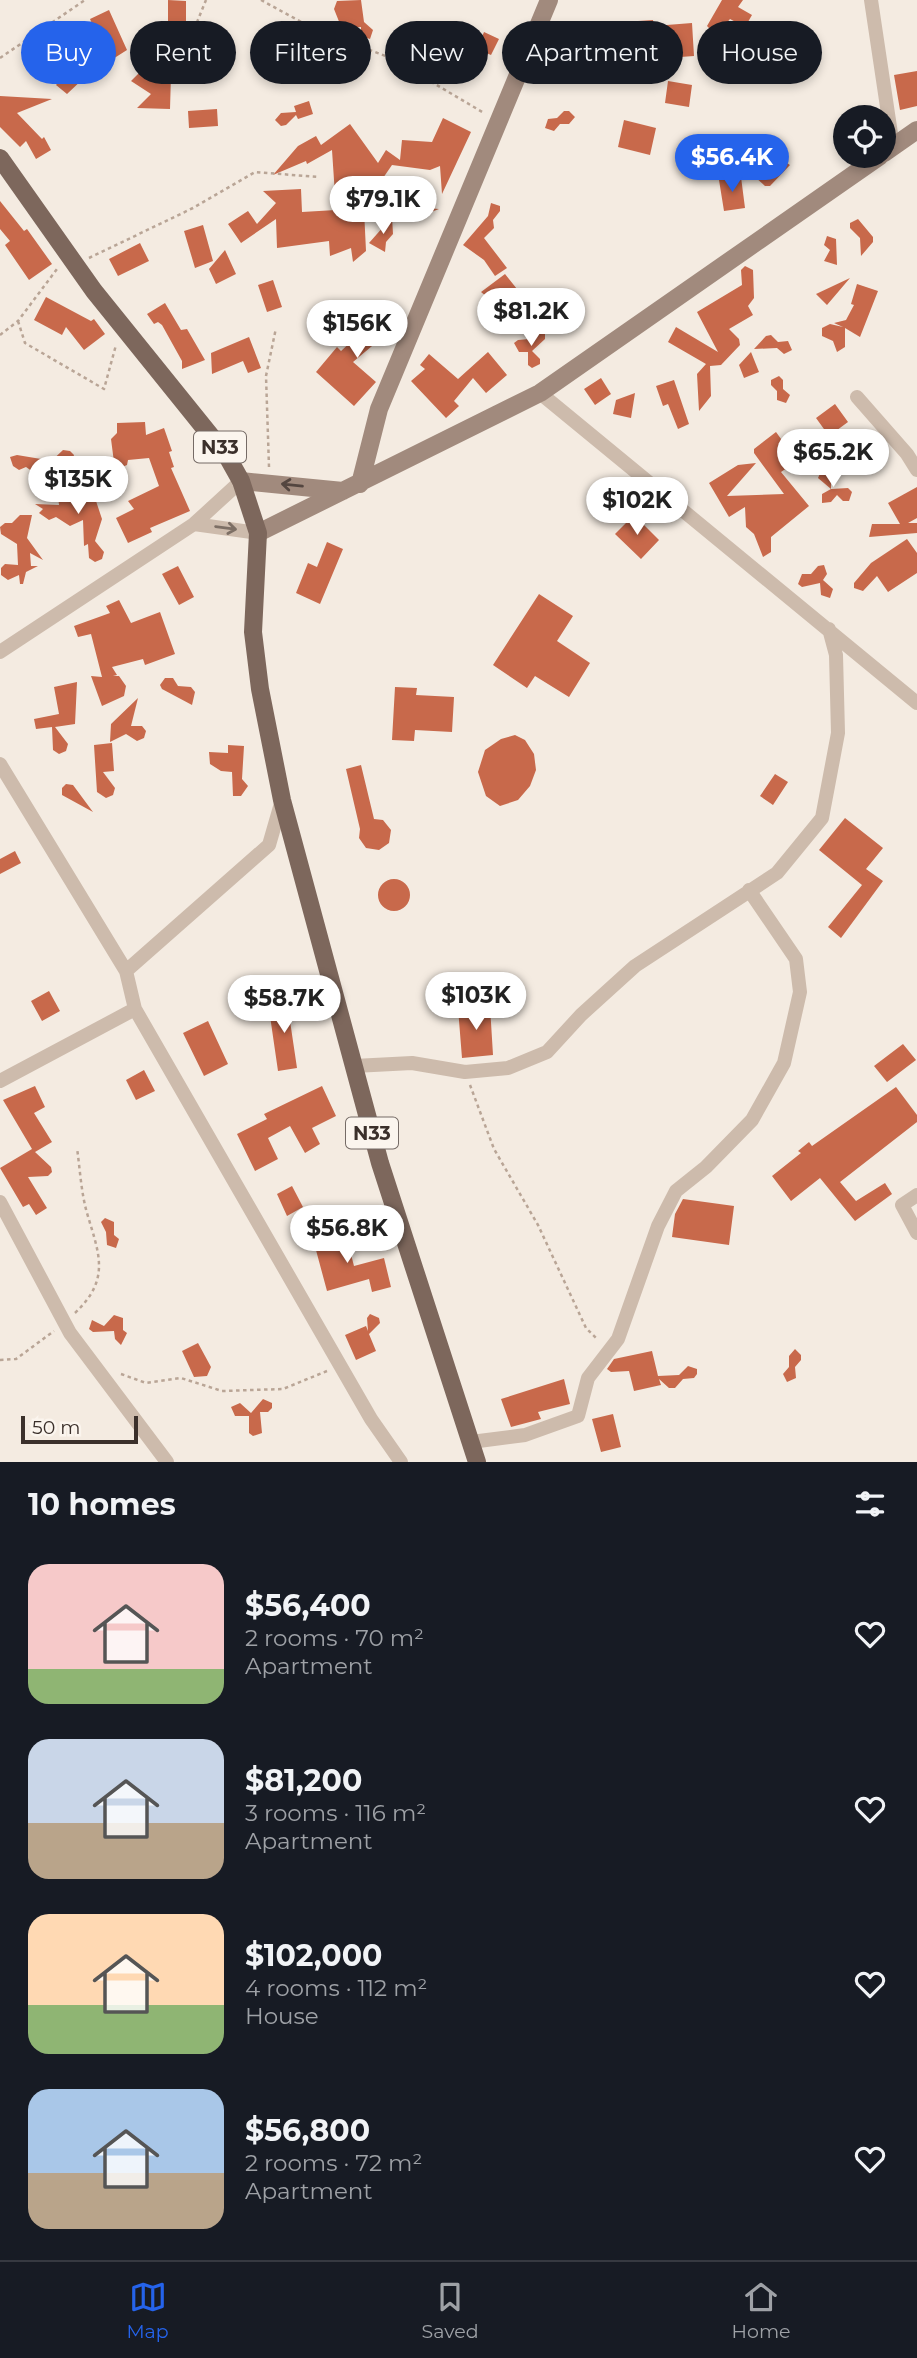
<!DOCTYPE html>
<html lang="en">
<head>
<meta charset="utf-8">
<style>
	:root { --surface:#171b24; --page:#20242c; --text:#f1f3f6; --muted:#9ea1a6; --line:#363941; --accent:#2563eb }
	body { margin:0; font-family:Montserrat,sans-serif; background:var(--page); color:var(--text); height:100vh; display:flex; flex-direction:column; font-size:26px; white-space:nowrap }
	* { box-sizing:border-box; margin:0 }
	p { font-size:23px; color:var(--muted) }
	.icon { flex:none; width:38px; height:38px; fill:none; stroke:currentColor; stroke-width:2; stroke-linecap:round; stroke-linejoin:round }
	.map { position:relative; height:1462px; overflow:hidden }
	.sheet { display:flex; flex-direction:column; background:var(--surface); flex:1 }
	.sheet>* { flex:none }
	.top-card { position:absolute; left:21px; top:21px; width:875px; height:63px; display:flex; gap:14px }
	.fabs { position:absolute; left:833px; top:105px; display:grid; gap:14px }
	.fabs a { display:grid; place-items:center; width:63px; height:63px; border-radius:50%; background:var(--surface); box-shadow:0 4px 10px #0003; font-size:35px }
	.scale { position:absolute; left:21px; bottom:18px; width:117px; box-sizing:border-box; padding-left:7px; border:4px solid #3b302b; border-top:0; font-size:19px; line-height:24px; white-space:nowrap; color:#3b302b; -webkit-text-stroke:5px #fbf5ee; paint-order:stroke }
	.price { position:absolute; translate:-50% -60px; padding:0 16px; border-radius:24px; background:#fff; color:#222; font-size:23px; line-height:46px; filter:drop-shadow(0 2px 4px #0008) }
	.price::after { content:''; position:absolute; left:50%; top:42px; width:21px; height:16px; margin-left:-10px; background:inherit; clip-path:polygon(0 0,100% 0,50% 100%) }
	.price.active { background:var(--accent); color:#fff }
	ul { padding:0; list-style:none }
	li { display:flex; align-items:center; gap:21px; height:175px; padding:0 28px }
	li span { display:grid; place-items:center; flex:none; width:196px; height:140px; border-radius:21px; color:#555 }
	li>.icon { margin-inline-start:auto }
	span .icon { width:84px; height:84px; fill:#fffc; stroke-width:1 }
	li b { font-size:30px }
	h2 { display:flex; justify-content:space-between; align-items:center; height:84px; padding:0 28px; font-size:30px }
	.pill { padding:0 24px; border-radius:32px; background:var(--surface); box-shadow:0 4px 10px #0003; font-size:24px; line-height:63px }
	.pill.active { background:var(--accent); color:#fff }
	.dock { display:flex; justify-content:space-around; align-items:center; height:98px; border-top:2px solid var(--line); background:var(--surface); font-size:19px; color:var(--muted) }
	.dock a { display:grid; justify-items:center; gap:4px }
	.dock .active { color:var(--accent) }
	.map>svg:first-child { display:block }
	.building { fill:#c8694b }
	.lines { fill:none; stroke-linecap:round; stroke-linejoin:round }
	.path { stroke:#b9a596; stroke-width:2.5; stroke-dasharray:3.5 3.5; stroke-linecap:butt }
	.street { stroke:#cdbbac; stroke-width:14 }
	.secondary { stroke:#a18a7d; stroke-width:18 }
	.primary { stroke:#7d675c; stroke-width:18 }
	.oneway { stroke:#544640 }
	.oneway2 { stroke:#7d6f65 }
	.labels { text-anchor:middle; stroke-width:5; stroke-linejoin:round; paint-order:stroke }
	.shield { fill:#fbf5ee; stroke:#756b66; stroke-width:2 }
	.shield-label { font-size:19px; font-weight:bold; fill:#3b302b }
</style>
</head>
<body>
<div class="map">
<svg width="917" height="1462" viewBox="0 0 917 1462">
	<rect width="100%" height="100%" fill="#f4ebe1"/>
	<!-- building -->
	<path class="building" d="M 168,0 L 186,1 L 186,30 L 179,30 L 170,51 L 186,56 L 180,78 L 171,75 L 170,109 L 137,108 L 151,94 L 131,81 L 144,68 L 137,65 L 149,37 L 168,45 Z
		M 361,0 L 364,22 L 373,30 L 370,39 L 361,36 L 361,27 L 342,29 L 334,9 L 337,1 Z
		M 722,0 L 743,0 L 738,7 L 752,15 L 745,27 L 730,19 L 719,32 L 714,33 L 707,26 Z
		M 109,10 L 127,50 L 97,69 L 90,60 L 103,49 L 90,19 Z
		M 653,20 L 654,26 L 692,23 L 694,56 L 640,60 L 639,44 L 607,47 L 619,33 L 639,33 L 638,21 Z
		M 425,24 L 452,36 L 454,30 L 471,37 L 458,73 L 441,73 L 441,59 L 419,48 L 408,60 L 399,56 L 403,48 L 417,47 Z
		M 484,32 L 499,39 L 491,55 L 477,49 Z
		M 289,49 L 298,52 L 298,57 L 292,64 L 293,74 L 285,78 L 280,70 L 286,63 L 285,53 Z
		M 72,66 L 85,77 L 67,94 L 56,85 Z
		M 917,71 L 917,106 L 900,110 L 894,75 Z
		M 668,81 L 692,85 L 689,107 L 665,103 Z
		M 0,96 L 52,99 L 17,113 L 42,139 L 44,137 L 51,150 L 36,159 L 26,141 L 20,147 L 0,127 Z
		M 309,101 L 313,114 L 298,119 L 296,115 L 286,125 L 281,126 L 275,120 L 281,113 L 296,112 L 294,106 Z
		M 217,109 L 218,126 L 189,128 L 188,111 Z
		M 564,111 L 569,111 L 575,117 L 569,124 L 560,124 L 554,131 L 545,128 L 548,119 L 557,118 Z
		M 443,118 L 471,132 L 442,194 L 440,166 L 430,170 L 392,165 L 381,181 L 363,189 L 366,251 L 353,262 L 351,248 L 330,256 L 329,241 L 277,248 L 276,219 L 241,243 L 228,224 L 248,211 L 257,224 L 276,203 L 263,191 L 301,189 L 302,212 L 336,210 L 332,150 L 307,164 L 306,161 L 273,175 L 298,146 L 316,136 L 321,145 L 350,124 L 378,163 L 386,150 L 400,160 L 402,140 L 432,142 Z
		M 624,120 L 656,128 L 650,155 L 618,147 Z
		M 770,152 L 790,165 L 770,186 L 765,186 L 755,177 Z
		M 741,177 L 745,208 L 724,211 L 719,180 Z
		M 0,201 L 24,231 L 27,229 L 52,264 L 29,280 L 5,245 L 10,241 L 0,229 Z
		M 491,203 L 500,206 L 500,211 L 493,220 L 494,228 L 484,238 L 507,268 L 495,276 L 484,260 L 463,245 L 488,216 Z
		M 391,205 L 439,209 L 413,219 Z
		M 392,217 L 393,234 L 386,242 L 385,252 L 369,243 Z
		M 858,219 L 873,237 L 873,242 L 861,256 L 860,238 L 850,228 L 850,223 Z
		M 203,225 L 213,261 L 195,268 L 184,231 Z
		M 827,236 L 836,239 L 837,265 L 824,261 L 830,250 L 824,245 Z
		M 140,243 L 149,261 L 118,276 L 109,259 Z
		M 225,250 L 236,274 L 216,284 L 209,269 Z
		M 745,266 L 753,270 L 754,298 L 748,306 L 753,315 L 729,329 L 739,339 L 740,345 L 721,365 L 710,366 L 711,396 L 699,411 L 697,374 L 706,364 L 668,342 L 676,327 L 718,352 L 697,312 L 742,285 L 741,270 Z
		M 505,274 L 525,299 L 512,301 L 504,311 L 481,292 Z
		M 850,278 L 827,305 L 816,294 Z
		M 273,280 L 282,307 L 267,312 L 258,285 Z
		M 857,284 L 878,291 L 860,337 L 845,328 L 845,347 L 837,352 L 833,341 L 822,336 L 822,328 L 830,324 L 843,327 L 834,323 L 846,320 L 854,305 L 851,304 Z
		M 46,297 L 91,321 L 94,319 L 105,334 L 84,350 L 66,327 L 62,335 L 34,320 Z
		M 165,303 L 181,330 L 187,329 L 205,360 L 182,369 L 182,361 L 162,325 L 158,322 L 154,324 L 147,314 Z
		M 388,308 L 400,321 L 388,332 L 393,337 L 383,346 L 378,341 L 353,362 L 376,382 L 354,406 L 316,372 L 337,347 L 341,351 Z
		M 536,331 L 545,334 L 545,339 L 532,351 L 540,359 L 540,364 L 532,368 L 528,365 L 528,352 L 519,352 L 514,343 L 518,340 L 529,339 Z
		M 771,335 L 778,342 L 788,341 L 792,350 L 784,354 L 777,348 L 754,349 L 766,336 Z
		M 249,337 L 261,368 L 248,373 L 243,361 L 212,374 L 211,353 Z
		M 488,352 L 507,375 L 486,393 L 473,378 L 454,401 L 459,406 L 446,418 L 411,381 L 425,369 L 420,365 L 429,354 L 458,379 Z
		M 751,352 L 759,372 L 744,378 L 739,365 Z
		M 779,376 L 783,380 L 783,389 L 790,395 L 786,403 L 777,400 L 777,391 L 771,385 L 771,380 Z
		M 601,378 L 611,394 L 595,405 L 584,389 Z
		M 674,380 L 689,424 L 678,429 L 668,404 L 663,406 L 656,386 Z
		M 635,393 L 631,418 L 613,414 L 616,400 Z
		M 835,404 L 848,422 L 829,436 L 816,418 Z
		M 145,422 L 146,435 L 164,428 L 172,451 L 169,452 L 174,467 L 171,468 L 190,511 L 150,528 L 152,532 L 128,543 L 116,518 L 134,509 L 128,501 L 159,486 L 149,458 L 128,460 L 127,465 L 115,470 L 111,439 L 117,433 L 117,423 Z
		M 776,432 L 797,461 L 781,472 L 809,506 L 771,537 L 771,552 L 763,557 L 754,534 L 746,527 L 745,507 L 729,517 L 709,483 L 738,465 L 756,463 L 727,496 L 784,494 L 754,453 L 754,449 Z
		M 63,450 L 70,451 L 74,455 L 72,462 L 65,466 L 61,484 L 41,472 L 36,474 L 26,467 L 19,470 L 13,466 L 10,457 L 17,455 L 41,459 L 46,466 Z
		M 822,469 L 831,472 L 831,489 L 848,488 L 852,492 L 849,501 L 843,501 L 837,495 L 831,502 L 822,503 L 822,494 L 831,489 L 818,478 Z
		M 114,472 L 115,492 L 104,492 L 95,473 Z
		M 57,487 L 69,488 L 75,495 L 92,489 L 102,519 L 95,541 L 104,552 L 102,559 L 95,562 L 89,558 L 88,544 L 84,546 L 83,520 L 70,526 L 56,517 L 49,520 L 39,513 L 43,509 L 35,504 L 59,505 Z
		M 917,487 L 917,518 L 908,523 L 917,523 L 917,533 L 869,537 L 872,524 L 900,524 L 888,503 Z
		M 20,515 L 32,515 L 27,538 L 43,560 L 30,553 L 31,566 L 38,566 L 26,572 L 23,584 L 20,584 L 19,575 L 8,580 L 1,575 L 1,568 L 5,564 L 18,565 L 17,544 L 1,534 L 0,527 L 5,523 L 12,523 Z
		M 634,515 L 659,540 L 641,559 L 615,534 Z
		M 907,539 L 917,553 L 917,573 L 888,592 L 877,576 L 863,591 L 854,588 L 854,583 L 871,563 Z
		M 327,542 L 343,549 L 320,604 L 296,593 L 308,563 L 317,567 Z
		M 824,565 L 827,574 L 823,580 L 833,589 L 830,598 L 821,595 L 820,583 L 802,587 L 798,584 L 802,574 L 811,574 L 818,566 Z
		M 178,566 L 194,597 L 179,605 L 162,574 Z
		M 539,594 L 573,616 L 557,641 L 590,663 L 569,697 L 535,676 L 527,688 L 493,665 Z
		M 119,600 L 131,623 L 160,612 L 175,654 L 145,665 L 143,659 L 112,667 L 117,675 L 113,676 L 119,676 L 126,686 L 124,696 L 102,706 L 91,676 L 102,677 L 91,634 L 78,637 L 74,626 L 110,613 L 106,606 Z
		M 165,678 L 173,678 L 178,686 L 191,687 L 195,692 L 192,705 L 162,689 L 160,685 Z
		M 77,682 L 75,724 L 55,727 L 68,744 L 66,751 L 59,754 L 53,750 L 52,727 L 36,729 L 34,719 L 59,714 L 54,687 Z
		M 395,687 L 417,688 L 416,695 L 454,697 L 452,732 L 415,730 L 414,741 L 392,740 Z
		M 138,698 L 131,726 L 142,726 L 146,731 L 144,738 L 137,741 L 126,734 L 110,742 L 111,724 Z
		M 515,735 L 525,740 L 534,754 L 536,770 L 530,786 L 518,800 L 500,806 L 486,796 L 478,772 L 485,750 L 501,739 Z
		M 112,743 L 114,771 L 103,772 L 115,788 L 113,795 L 106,798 L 97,792 L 94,745 Z
		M 228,745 L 244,746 L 242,779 L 248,786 L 241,796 L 233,796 L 232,772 L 221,771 L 210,764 L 209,752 L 228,753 Z
		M 361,765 L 374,819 L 383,820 L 391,830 L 389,843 L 379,850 L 366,848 L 359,838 L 360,829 L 346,769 Z
		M 775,774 L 788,782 L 773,805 L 760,796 Z
		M 66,784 L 73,785 L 93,812 L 62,795 L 62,788 Z
		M 845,818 L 883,848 L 866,869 L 883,881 L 841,938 L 828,927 L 862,885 L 819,850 Z
		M 15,851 L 21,863 L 0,874 L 0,859 Z
		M378 895a16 16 0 1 1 32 0a16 16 0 1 1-32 0Z
		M 49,991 L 60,1011 L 42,1021 L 31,1001 Z
		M 299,1004 L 302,1019 L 290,1021 L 297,1068 L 278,1071 L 269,1009 Z
		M 490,1006 L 493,1055 L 462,1058 L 458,1008 Z
		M 208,1021 L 228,1064 L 204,1076 L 183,1033 Z
		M 903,1044 L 916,1060 L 887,1082 L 874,1066 Z
		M 144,1070 L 155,1091 L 136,1100 L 126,1080 Z
		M 35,1086 L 45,1107 L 34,1113 L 52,1142 L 35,1152 L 51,1167 L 52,1172 L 48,1176 L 28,1177 L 47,1208 L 36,1215 L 29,1204 L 23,1207 L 0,1168 L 32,1149 L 3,1100 Z
		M 322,1086 L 336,1116 L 312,1128 L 320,1144 L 305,1153 L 290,1126 L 268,1138 L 278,1159 L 255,1171 L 237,1134 L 267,1119 L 264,1114 Z
		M 896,1087 L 917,1115 L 917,1122 L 840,1182 L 856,1201 L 885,1183 L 892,1194 L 855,1221 L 820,1178 L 791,1201 L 772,1176 L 801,1153 L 798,1151 L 809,1142 L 812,1146 Z
		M 292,1186 L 303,1207 L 287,1216 L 277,1194 Z
		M 683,1199 L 734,1206 L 729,1245 L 672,1237 L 675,1214 Z
		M 105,1218 L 114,1222 L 114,1235 L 119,1239 L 116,1248 L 107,1245 L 106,1232 L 101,1222 Z
		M 345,1231 L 354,1266 L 384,1258 L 391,1287 L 372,1292 L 369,1279 L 327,1291 L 313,1239 Z
		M 370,1314 L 379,1318 L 380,1323 L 369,1334 L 376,1351 L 356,1360 L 345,1335 L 366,1326 L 368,1331 L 367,1318 Z
		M 114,1315 L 123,1318 L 123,1330 L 127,1333 L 121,1345 L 115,1339 L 114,1331 L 93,1332 L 89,1329 L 92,1320 L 104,1326 Z
		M 198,1343 L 211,1367 L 207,1376 L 194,1377 L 182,1351 Z
		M 795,1349 L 801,1355 L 801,1360 L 795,1367 L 796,1378 L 787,1382 L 783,1374 L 789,1367 L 789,1356 Z
		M 652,1351 L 658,1376 L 679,1375 L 688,1366 L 697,1369 L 697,1374 L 694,1378 L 683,1379 L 675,1388 L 669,1388 L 659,1379 L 661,1385 L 634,1391 L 629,1371 L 611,1372 L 607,1369 L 614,1359 Z
		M 564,1379 L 570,1404 L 538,1412 L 541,1419 L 511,1427 L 501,1399 Z
		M 263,1399 L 272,1403 L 272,1408 L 268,1412 L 260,1412 L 262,1433 L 253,1436 L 249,1433 L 249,1416 L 235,1416 L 231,1407 L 240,1403 L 251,1413 Z
		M 613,1414 L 621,1447 L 601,1452 L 592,1419 Z"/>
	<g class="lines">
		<!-- path -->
		<path class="path" d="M 261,0 L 316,30 L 391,58 L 484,113
			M 189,42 L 206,0
			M 0,58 L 85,0
			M 89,258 L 193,208 L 255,172 L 318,177
			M 18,321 L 25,343 L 104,389 L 116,345
			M 0,335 L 18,321 L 57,269
			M 269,467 L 266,376 L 276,328
			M 470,1085 L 494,1149 L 538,1225 L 586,1328 L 598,1340
			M 75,1313 C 111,1279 99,1254 87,1213 C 81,1192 80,1169 77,1148
			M 0,1360 L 16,1359 L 54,1331
			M 121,1374 L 146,1383 L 181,1378 L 222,1391 L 283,1389 L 327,1371"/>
		<!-- street -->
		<path class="street" d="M 871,0 L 893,147
			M 540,393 L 917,703
			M 857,397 L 907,454 L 917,470
			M 194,524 L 258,533
			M 0,652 L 194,524 L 241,481
			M 0,764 L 126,971 L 135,1009 L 371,1419 L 401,1462
			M 126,971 L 269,845 L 282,800
			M 354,1066 L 412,1063 L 465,1072 L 508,1068 L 547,1052 L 581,1015 L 635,966 L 777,873 L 822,818 L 838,733 L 836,655 L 829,629
			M 0,1081 L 135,1009
			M 917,1195 L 902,1205 L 917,1233
			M 0,1202 L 70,1333 L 167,1462
			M 471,1442 L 525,1435 L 578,1416 L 588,1378 L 618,1339 L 658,1226 L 676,1191 L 706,1167 L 752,1120 L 784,1063 L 800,992 L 796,959 L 749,890"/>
		<!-- secondary -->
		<path class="secondary" d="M 884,153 L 917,130
			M 241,481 L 343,491
			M 360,484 L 379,409 L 549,0
			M 258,533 L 540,393 L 880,156"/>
		<!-- primary -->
		<path class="primary" d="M 0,158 L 94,291 L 227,456 L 241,481 L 258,533 L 253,632 L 260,689 L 282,800 L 380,1163 L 477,1462"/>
	</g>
	<!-- one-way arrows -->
	<defs><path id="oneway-shaft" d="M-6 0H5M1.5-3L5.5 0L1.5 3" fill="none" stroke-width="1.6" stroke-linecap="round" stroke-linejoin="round" transform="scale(1.75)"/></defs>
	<use class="oneway" href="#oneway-shaft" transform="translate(292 485) rotate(-174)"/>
	<use class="oneway2" href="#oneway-shaft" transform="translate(226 528) rotate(8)"/>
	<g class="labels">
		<!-- shield labels -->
		<g class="shield">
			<rect x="194" y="431.5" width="52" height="31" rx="5"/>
			<rect x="346" y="1117.5" width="52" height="31" rx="5"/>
		</g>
		<g class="shield-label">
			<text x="220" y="454">N33</text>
			<text x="372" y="1140">N33</text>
		</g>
	</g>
</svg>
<div class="fabs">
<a><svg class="icon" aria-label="locate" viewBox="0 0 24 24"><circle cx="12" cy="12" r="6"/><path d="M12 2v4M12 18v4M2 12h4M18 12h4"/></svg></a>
</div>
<div class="scale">50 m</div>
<b class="price active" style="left:732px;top:194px">$56.4K</b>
<b class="price" style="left:383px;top:236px">$79.1K</b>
<b class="price" style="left:531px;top:348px">$81.2K</b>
<b class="price" style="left:357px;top:360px">$156K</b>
<b class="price" style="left:833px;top:489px">$65.2K</b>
<b class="price" style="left:78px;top:516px">$135K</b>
<b class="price" style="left:637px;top:537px">$102K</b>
<b class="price" style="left:476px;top:1032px">$103K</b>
<b class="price" style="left:284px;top:1035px">$58.7K</b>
<b class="price" style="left:347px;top:1265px">$56.8K</b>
<div class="top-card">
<a class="pill active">Buy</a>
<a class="pill">Rent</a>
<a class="pill">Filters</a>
<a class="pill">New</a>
<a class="pill">Apartment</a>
<a class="pill">House</a>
</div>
</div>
<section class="sheet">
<h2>10 homes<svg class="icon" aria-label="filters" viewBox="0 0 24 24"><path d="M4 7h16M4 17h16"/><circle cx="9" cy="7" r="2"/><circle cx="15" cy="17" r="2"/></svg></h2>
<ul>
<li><span style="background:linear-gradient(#f6c9c9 75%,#8fb573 0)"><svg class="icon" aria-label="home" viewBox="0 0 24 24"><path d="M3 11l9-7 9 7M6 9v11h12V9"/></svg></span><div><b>$56,400</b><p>2 rooms · 70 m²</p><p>Apartment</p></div><svg class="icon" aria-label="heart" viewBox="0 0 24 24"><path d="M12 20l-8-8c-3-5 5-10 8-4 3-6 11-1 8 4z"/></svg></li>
<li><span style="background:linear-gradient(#c9d6e8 60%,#b9a48a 0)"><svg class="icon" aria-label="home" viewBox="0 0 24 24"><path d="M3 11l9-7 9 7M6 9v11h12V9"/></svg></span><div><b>$81,200</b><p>3 rooms · 116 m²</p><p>Apartment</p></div><svg class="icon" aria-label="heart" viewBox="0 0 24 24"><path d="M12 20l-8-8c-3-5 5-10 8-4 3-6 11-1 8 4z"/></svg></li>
<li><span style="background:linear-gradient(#ffd9b3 65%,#8fb573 0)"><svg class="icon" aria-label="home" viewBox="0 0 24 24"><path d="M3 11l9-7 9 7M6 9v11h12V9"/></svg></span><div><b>$102,000</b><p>4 rooms · 112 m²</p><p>House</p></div><svg class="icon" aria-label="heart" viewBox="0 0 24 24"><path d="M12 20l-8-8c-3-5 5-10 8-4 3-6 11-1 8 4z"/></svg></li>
<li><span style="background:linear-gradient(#a9c7e8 60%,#b9a48a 0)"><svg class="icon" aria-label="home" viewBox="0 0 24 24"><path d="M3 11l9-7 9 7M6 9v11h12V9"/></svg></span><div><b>$56,800</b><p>2 rooms · 72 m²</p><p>Apartment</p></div><svg class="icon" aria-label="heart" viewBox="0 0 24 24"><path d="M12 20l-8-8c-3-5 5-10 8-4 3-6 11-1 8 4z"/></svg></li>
</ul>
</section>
<nav class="dock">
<a class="active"><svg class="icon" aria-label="map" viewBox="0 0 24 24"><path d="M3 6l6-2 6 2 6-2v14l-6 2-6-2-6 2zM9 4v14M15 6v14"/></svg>Map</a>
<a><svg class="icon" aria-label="saved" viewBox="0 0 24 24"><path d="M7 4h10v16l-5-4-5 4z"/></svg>Saved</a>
<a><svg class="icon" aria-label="home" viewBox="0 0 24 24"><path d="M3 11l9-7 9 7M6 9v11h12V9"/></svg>Home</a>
</nav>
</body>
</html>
